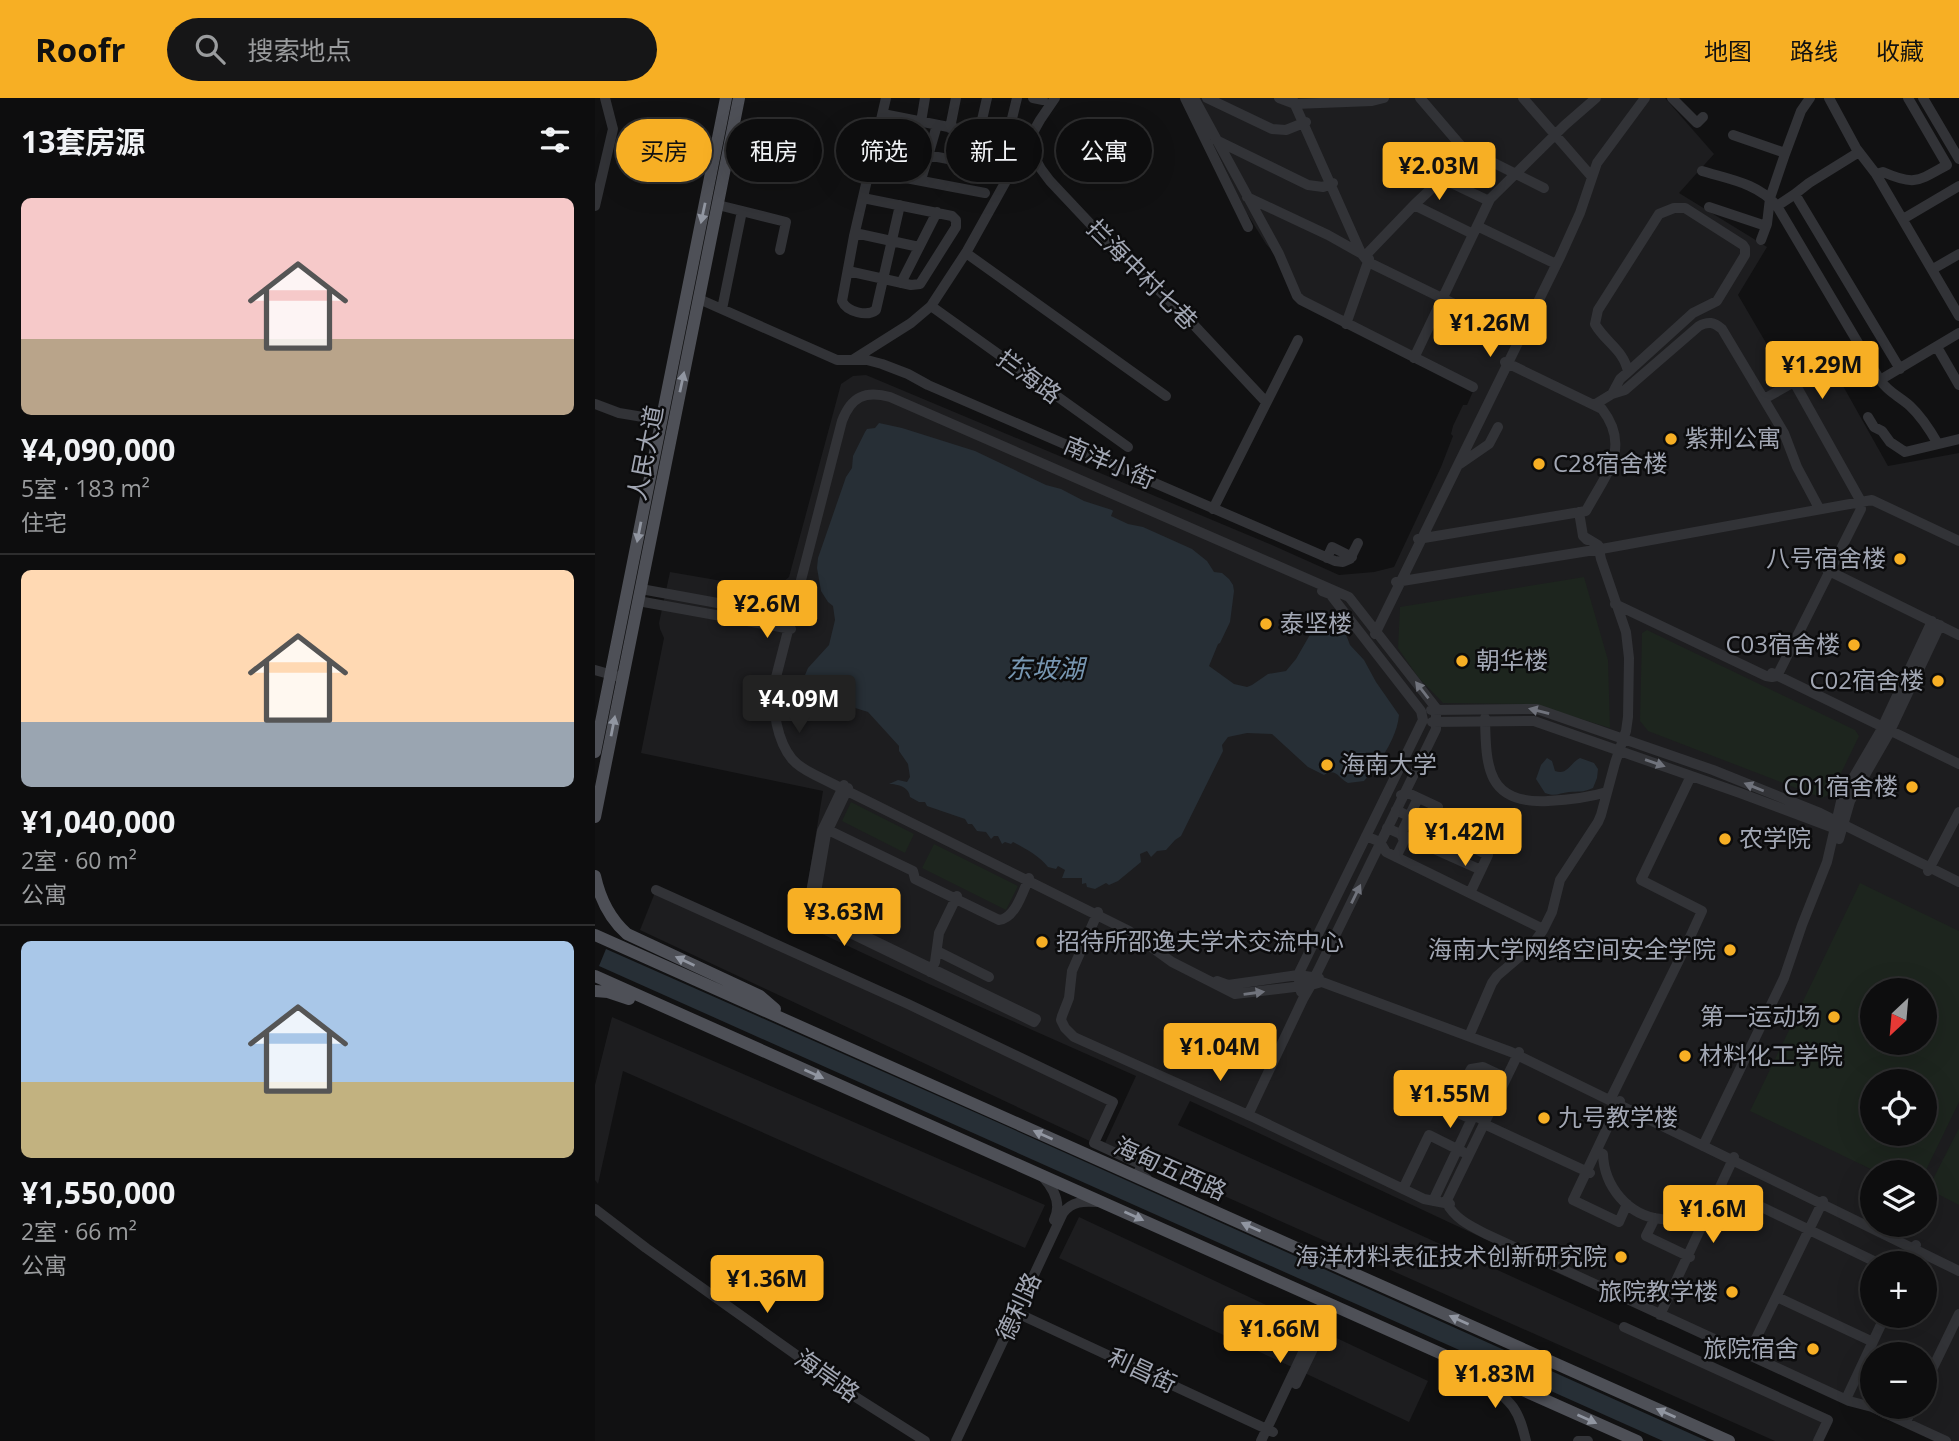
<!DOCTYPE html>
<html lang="zh">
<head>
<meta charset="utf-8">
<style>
	:root { --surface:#0d0d0e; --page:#161617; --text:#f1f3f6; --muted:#9a9c9e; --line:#2d2d2e; --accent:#f7af24 }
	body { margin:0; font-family:"Open Sans","Noto Sans SC",sans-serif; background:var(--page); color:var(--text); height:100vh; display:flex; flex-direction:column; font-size:26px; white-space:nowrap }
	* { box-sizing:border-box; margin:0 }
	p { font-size:23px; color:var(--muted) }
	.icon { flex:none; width:38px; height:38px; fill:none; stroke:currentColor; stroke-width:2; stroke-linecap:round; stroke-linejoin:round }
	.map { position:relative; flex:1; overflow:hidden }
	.panel { display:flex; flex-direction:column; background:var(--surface); width:595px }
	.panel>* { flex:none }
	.guide { position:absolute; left:21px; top:21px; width:665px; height:63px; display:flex; gap:14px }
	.needle { width:46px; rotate:206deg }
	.buttons { position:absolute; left:1265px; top:880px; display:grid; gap:14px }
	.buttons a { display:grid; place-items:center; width:77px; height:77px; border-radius:50%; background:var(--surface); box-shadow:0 7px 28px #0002,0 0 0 2px var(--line); font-size:35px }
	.price { position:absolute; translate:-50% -60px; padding:0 16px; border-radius:7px; background:var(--accent); color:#111; font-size:23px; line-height:46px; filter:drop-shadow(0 2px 4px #0008) }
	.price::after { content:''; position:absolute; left:50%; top:42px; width:21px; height:16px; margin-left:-10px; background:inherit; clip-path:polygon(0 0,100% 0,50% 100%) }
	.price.current { background:#222; color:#fff }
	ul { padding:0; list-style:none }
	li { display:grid; align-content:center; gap:14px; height:371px; padding:0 21px }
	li+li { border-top:2px solid var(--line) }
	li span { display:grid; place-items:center; height:217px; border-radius:10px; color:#555 }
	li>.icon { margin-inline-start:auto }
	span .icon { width:126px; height:126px; fill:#fffc; stroke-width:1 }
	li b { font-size:30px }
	h2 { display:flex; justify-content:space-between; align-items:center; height:84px; padding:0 21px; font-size:30px }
	.tag { padding:0 24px; border-radius:32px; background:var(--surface); box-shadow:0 7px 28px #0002,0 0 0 2px var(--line); font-size:24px; line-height:63px }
	.tag.current { background:var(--accent); color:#111 }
	header { display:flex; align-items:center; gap:42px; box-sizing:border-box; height:98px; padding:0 35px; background:var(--accent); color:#111 }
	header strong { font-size:33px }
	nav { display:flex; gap:38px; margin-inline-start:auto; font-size:24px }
	.search { width:490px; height:63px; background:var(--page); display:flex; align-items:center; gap:18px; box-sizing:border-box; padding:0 24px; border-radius:38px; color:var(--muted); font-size:26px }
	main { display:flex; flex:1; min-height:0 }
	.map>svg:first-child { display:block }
	.built { fill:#1d1d1f; fill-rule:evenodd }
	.green { fill:#1d251e; fill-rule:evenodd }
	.water { fill:#272f36 }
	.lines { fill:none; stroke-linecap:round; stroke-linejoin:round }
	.minor-tunnel { stroke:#2e2f32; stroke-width:10; stroke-dasharray:10 5; stroke-linecap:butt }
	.minor { stroke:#323337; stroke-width:10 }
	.major { stroke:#4e5057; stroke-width:12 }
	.oneway { fill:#9196a1 }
	.oneway2 { fill:#70737c }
	.poi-dot { fill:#f7af24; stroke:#0c0c0d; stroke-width:2.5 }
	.labels { text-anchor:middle; stroke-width:5; stroke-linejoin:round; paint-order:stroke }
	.street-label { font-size:24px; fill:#a2a7b4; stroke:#0c0c0d }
	.poi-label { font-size:24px; fill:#a2a7b4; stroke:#0c0c0d; text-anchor:start }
	.water-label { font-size:26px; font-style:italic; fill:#7796b1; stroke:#0c0c0d }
</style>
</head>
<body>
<header>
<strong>Roofr</strong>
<div class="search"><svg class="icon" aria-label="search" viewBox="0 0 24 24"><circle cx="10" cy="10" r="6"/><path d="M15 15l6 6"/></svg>搜索地点</div>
<nav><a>地图</a><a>路线</a><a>收藏</a></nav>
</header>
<main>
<section class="panel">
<h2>13套房源<svg class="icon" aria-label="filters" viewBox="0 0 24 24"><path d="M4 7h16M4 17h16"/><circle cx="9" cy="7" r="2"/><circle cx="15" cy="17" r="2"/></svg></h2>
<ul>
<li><span style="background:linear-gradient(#f6c9c9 65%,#b9a48a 0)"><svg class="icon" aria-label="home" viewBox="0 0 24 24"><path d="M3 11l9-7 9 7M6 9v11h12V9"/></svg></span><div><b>¥4,090,000</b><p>5室 · 183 m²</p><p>住宅</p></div></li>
<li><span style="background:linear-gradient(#ffd9b3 70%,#9aa5b1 0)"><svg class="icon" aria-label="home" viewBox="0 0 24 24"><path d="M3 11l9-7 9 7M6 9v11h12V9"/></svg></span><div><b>¥1,040,000</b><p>2室 · 60 m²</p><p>公寓</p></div></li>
<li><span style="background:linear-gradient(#a9c7e8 65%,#c2b280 0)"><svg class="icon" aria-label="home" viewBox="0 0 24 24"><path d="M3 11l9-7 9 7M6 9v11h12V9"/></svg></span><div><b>¥1,550,000</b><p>2室 · 66 m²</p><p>公寓</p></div></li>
</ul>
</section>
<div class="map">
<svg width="1364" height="1343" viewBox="0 0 1364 1343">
	<rect width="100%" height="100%" fill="#111112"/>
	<!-- built -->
	<path class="built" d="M 596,0 L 1070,0 L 1119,56 L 1084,95 L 1172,149 L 1143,197 L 1194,284 L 1234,263 L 1293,368 L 1364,355 L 1364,1343 L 1344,1343 L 969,1178 L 595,1003 L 583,1027 L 1233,1322 L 1223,1343 L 1180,1343 L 510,1045 L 541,978 L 334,886 L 206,826 L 228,693 L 46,655 L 69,540 L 65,531 L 64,525 L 75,474 L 173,491 L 181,490 L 194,479 L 246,286 L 258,278 L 271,277 L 677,447 L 744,477 L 779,474 L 799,469 L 846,369 L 858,338 L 856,336 L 858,328 L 868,307 L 872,307 L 879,291 L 710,208 L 680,156 L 671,146 L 651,114 ZM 1278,892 L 1330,892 L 1330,945 L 1278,945 ZM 1278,984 L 1330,984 L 1330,1036 L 1278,1036 ZM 1278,1074 L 1330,1074 L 1330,1127 L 1278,1127 ZM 1278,1166 L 1330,1166 L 1330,1218 L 1278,1218 ZM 1278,1256 L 1330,1256 L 1330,1309 L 1278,1309 Z
		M 61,792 L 518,1004 L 499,1045 L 45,832 Z
		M 17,919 L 450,1107 L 430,1150 L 28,973 L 3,1086 L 0,1082 L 0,987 Z
		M 484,1119 L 833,1283 L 814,1324 L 464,1160 Z"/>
	<!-- green -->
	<path class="green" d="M 989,479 L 1013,562 L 1015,630 L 937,606 L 848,605 L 823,579 L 803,550 L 805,509 Z
		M 1052,532 L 1260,632 L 1264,638 L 1236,696 L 1227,700 L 1053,633 L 1045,623 L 1047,535 Z
		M 256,704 L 319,736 L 310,755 L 247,723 Z
		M 339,746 L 423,788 L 411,812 L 327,770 Z
		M 1265,785 L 1364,833 L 1364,1004 L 1330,1074 L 1282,1074 L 1155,1013 ZM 1278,892 L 1330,892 L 1330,945 L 1278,945 ZM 1278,984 L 1330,984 L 1330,1036 L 1278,1036 Z
		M 1364,1030 L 1364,1107 L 1333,1091 Z"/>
	<!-- water -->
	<path class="water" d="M 284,325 L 307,330 L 380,353 L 451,387 L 466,391 L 489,403 L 517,412 L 518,413 L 516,418 L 533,426 L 548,429 L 597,451 L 612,463 L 619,474 L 627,475 L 634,481 L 638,487 L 639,493 L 635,524 L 625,545 L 623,546 L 614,568 L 639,586 L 652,589 L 657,587 L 673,576 L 691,573 L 701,561 L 724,521 L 731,519 L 738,527 L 750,534 L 755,547 L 769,562 L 781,584 L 804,617 C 802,640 784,666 769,683 L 753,685 C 744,681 741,669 729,677 L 713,669 L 677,636 L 652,635 L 633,639 L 627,647 L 628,653 L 586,738 L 580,742 L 571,752 L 562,753 L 556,759 L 552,753 L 545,756 L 546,764 L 523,783 L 514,787 L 511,785 L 500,791 L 492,789 L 491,785 L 487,786 L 487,780 L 467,780 L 470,772 L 463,768 L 461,771 L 453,769 C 444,758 431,751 418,744 L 416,746 L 410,744 L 407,746 L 403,738 L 399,738 L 396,741 L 391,734 L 382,733 L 377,726 L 373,726 L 370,721 L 332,708 L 330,704 L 324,704 L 315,699 C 314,689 303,686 294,686 L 303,682 L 312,684 L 315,679 L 313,666 L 304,653 L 304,648 L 273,614 L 254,608 L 239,610 L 232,603 C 234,594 229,588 221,584 L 218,584 L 210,596 L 210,577 L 213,570 L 234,547 L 240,522 L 238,508 L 233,504 L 226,493 L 222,470 L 223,460 L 251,379 L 257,370 L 258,358 L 270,334 L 272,331 L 280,330 Z
		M 952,660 L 957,663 L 960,673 C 972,678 975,665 985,660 L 999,665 L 1003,671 L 1002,680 L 998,690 C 987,695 984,693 974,694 C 965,695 960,699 950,695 L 941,681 L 946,667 Z
		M 11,851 L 386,1017 L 1112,1343 L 1068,1343 L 4,868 Z"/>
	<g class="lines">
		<!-- minor-tunnel -->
		<path class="minor-tunnel" d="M 138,514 L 153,516"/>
		<!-- minor -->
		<path class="minor" d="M 291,0 L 259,138 L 247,203 C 252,214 272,219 281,212 L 305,107
			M 438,0 L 448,2
			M 590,0 L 653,129
			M 599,0 L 684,156 L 702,198 L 706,202 L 878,289
			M 612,0 L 677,31 L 691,32 L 711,24
			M 684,0 L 700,6 L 777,3 L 789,0
			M 697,0 L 766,155 L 773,164 L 925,238
			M 928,0 L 997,79
			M 1077,0 L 1102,25 L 1108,19
			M 1234,0 L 1261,50 L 1281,76 L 1364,218
			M 1328,0 L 1364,61
			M 288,16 L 419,42
			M 326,24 L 330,0
			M 355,30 L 361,0
			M 384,35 L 392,0
			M 1138,37 L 1190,55
			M 621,42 L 713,87 L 728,89 L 738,85
			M 432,45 L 446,71 L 455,83 L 518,150 L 538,167 L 597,225 L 671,304
			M 280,47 L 400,70 L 412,41 L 422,0
			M 867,49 L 949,90
			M 1264,54 L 1214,85 L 1200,96 L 1305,271
			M 274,73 L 390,95
			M 1107,73 C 1133,81 1163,85 1182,108 L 1285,282 C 1293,294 1305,299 1315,308 C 1327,319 1335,332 1343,346
			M 1281,76 L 1288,74 C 1320,88 1323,83 1352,67 L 1313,0
			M 846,80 L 894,103
			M 326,82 L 342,27
			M 652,99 L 733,137 L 767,156
			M 123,107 L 191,124 L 185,152
			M 819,107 L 856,72 L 867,49 L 825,0
			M 0,108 L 18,31 L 10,0
			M 1182,108 L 1200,96
			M 1114,109 L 1171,128
			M 1308,121 L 1364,88
			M 882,128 L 961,166
			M 260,135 L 324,149
			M 1166,142 L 1172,126 L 1175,100 L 1190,56 L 1206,13 L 1215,0
			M 371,155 L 571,298
			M 769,159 L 819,107 L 878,136
			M 1338,171 L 1364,156
			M 253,173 L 316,187 L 325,186 L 361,129 L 361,122 L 357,118 L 268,100
			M 306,185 L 342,114
			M 104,201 L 242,262 L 272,262 L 287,266 L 313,276 L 333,287 L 740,463 L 748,464 L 755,461 L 763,445
			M 336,208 L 533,349
			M 127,211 L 147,113
			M 751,226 L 774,161
			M 1342,249 L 1364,287
			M 819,260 L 895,101 L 970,27 L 1001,0
			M 259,261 L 316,225 L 336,208 L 372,153 L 445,22 L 460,0
			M 1285,282 L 1364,235
			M 1017,296 L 1025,281 L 1033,274 L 1098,215 L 1122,203 L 1150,157 L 1150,150 L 1148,147 L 1090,110 L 1079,110 L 1064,116 L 1003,212 L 1000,226 C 1010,244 1029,252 1033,274
			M 0,306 L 24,315 L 66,322
			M 999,307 L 1017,296 L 1030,292 L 1104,228 C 1113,223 1119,224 1127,231 L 1189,335 L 1202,369 L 1224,410
			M 1273,319 L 1279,329 L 1287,333 L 1295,344 L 1310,354 L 1364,341
			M 865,366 L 894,346 L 903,329
			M 618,411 L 703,242
			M 984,414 L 988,438 L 992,442
			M 823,441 L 991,413 C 1010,377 1037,350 1007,311 L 910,264
			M 732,460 L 737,449 L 757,459
			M 1232,472 L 1364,537
			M 801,484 L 1012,450 L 1277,402 L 1364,443
			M 46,491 L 139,508
			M 43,503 L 137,520
			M 1020,506 L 1171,578 L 1177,579 L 1182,578 L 1266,411 L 1264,400 L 1199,284 L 1169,301
			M 155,510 L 199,518
			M 152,523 L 196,531
			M 780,536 L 966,157 L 985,115 L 1002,65 L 1050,0
			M 0,572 L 21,578
			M 1177,575 L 1364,666
			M 836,612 L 942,611 L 1118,672 L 1225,715 L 1364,784
			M 890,620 C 891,670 892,706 953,703 C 973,702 992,700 1012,694
			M 837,624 L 939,623 L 1145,695 L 1244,732
			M 249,687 L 227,733 L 214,806 L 216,816 L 439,924 L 441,921 L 220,814 L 219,806 L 231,736 L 253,690
			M 806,697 L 813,695 L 843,709 L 834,728
			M 801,712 L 893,757 L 875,795
			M 229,730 L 318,773 L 320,781 L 404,822 C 420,821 428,793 434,780
			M 792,730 L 886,772
			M 771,738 L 785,744 L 791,754 L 948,831
			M 1244,741 L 1255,703 L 1293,637 L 1345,527
			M 801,759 L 809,743 L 806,736 L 823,700
			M 1333,773 L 1364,714
			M 61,792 L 313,906 L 518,1004 L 499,1045 L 547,1067 L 543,1075 L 552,1081
			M 503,814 L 477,873 L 474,900 L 467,918 L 466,922 L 470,930 L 479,939 L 660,1020 L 829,1101 L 855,1106
			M 342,853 L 394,879
			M 335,874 L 340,864 L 344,835 L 362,798
			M 622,883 L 633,887 L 703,877 L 724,880
			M 706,894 L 703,877 L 828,622 L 826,613 L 735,496 L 727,493
			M 874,938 L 897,885 L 902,878 L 936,849 L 948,832 L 957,814 L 965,782 L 1003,724 L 1006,717 L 1020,665 L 1031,633 L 1033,619 L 1034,560 L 1031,534 L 1006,461 L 1003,447 L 988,438
			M 924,954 L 851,1104 C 860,1121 875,1128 891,1136 L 1254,1303 L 1277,1309 L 1351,1343
			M 860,1001 L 876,971 L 888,969 L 905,977
			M 1015,1002 L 1090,850 L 1107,813 L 1046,782 L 1096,678
			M 1025,1003 L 978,1102 L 1024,1124 L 1032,1106
			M 848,1008 L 874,1020 L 879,1018 L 887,1021 L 889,1026 L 995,1075
			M 653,1017 L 708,901 L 716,887 L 841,631 L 841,610 L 754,499 L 295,299 C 270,292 256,299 247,323 L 179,587 C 177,610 182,643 197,661 C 203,668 212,673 220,677 L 534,833 L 577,864 L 640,896 L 716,887 L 727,884 L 916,954 L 1364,1173
			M 1108,1048 L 1189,880 L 1207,827 L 1232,764 L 1247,699 L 1285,634 L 1337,523
			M 1002,1053 L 1008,1056 C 1009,1088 1033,1118 1066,1121 C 1081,1122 1096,1118 1110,1113 L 1115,1115
			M 448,1079 C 459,1091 467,1106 459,1122
			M 1125,1089 L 1285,1166
			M 808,1091 L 834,1037 L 868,1054
			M 838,1103 L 899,974
			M 0,1111 L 51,1150 L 259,1298 L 330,1343
			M 1060,1120 L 1051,1138 L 1095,1159
			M 1312,1166 L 1321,1147
			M 1182,1199 L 1278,1244
			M 418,1213 L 678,1334
			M 1065,1217 L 1139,1059
			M 1029,1229 L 1233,1322 L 1223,1343
			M 1153,1257 L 1228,1103
			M 893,1277 C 899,1293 908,1296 918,1309 C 925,1319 928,1331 931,1343
			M 701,1286 L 739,1207
			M 1330,1286 L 1364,1216
			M 1251,1301 L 1290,1218
			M 1311,1324 L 1318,1309
			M 361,1343 L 468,1115 C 477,1103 489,1103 502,1104
			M 666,1343 L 732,1204
			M 983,1343 L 993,1343"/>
		<!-- major -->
		<path class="major" d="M 0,654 L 131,0
			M 0,719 L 144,0
			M 0,778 C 5,801 14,820 32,836 L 165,898 L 180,911
			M 0,837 L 1134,1343
			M 0,878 L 1042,1343
			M 0,893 L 13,894 L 34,901"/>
	</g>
	<!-- one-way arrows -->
	<defs><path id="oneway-solid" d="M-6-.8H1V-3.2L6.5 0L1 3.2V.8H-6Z" transform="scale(1.75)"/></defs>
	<g class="oneway">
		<use href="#oneway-solid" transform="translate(108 115) rotate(102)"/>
		<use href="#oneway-solid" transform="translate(87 284) rotate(-78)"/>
		<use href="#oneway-solid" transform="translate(44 434) rotate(101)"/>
		<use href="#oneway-solid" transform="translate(18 628) rotate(-79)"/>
		<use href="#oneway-solid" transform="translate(90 863) rotate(-155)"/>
		<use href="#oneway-solid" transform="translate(219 976) rotate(24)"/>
		<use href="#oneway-solid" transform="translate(448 1037) rotate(-156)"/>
		<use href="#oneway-solid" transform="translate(539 1118) rotate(24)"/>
		<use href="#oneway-solid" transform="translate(656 1129) rotate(-156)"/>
		<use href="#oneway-solid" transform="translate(864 1222) rotate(-156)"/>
		<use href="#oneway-solid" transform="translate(1071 1315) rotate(-156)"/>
		<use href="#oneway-solid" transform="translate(992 1321) rotate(24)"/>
	</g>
	<g class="oneway2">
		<use href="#oneway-solid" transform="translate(827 592) rotate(-128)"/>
		<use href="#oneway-solid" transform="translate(944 613) rotate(-166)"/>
		<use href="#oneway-solid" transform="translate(1060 665) rotate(19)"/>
		<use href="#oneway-solid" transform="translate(1159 689) rotate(-158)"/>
		<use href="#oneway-solid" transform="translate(761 796) rotate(-64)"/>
		<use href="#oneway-solid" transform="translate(659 895) rotate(-8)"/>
	</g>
	<!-- markers -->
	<g class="poi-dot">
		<circle cx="1076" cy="341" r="7"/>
		<circle cx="944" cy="366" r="7"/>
		<circle cx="1305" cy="461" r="7"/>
		<circle cx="671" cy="526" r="7"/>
		<circle cx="1259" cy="547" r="7"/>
		<circle cx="867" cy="563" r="7"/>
		<circle cx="1343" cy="583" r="7"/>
		<circle cx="732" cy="667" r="7"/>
		<circle cx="1317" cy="689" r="7"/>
		<circle cx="1130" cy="741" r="7"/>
		<circle cx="447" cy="844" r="7"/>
		<circle cx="1135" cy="852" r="7"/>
		<circle cx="1239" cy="919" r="7"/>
		<circle cx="1090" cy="958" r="7"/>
		<circle cx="949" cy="1020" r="7"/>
		<circle cx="1026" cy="1159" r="7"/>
		<circle cx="1137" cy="1194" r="7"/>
		<circle cx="1218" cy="1251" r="7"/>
	</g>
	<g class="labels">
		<!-- street labels -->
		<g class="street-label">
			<text transform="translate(547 177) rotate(45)" y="8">拦海中村七巷</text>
			<text transform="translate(434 279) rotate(36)" y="8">拦海路</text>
			<text transform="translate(51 355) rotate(-79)" y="8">人民大道</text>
			<text transform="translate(514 365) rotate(23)" y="8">南洋小街</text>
			<text transform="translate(575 1071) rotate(24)" y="8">海甸五西路</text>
			<text transform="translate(424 1209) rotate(-65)" y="8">德利路</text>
			<text transform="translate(547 1273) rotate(25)" y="8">利昌街</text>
			<text transform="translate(232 1278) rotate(35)" y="8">海岸路</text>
		</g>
		<!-- poi labels -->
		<g class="poi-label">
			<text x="1090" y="349">紫荆公寓</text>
			<text x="958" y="374">C28宿舍楼</text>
			<text x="1291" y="469" text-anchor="end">八号宿舍楼</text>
			<text x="685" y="534">泰坚楼</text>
			<text x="1245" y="555" text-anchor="end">C03宿舍楼</text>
			<text x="881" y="571">朝华楼</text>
			<text x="1329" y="591" text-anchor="end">C02宿舍楼</text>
			<text x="746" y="675">海南大学</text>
			<text x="1303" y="697" text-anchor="end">C01宿舍楼</text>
			<text x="1144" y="749">农学院</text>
			<text x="461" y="852">招待所邵逸夫学术交流中心</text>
			<text x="1121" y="860" text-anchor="end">海南大学网络空间安全学院</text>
			<text x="1225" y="927" text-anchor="end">第一运动场</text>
			<text x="1104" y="966">材料化工学院</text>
			<text x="963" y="1028">九号教学楼</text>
			<text x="1012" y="1167" text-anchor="end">海洋材料表征技术创新研究院</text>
			<text x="1123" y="1202" text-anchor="end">旅院教学楼</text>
			<text x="1204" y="1259" text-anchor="end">旅院宿舍</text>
		</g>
		<!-- water labels -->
		<g class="water-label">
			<text x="450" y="580">东坡湖</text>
		</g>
	</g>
</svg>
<div class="buttons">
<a><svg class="needle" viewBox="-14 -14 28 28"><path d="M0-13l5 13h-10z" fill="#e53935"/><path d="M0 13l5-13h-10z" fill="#9a9c9e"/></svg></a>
<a><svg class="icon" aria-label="locate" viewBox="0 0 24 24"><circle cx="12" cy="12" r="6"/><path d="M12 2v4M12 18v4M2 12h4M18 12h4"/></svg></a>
<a><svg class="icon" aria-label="layers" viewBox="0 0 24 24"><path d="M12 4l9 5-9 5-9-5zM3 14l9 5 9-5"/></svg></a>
<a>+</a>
<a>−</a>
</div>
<b class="price" style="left:844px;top:104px">¥2.03M</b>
<b class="price" style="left:895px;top:261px">¥1.26M</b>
<b class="price" style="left:1227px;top:303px">¥1.29M</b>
<b class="price" style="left:172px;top:542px">¥2.6M</b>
<b class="price current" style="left:204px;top:637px">¥4.09M</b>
<b class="price" style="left:870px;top:770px">¥1.42M</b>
<b class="price" style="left:249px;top:850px">¥3.63M</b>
<b class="price" style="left:625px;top:985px">¥1.04M</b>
<b class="price" style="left:855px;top:1032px">¥1.55M</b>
<b class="price" style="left:1118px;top:1147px">¥1.6M</b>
<b class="price" style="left:172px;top:1217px">¥1.36M</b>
<b class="price" style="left:685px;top:1267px">¥1.66M</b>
<b class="price" style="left:900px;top:1312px">¥1.83M</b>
<div class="guide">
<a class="tag current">买房</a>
<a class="tag">租房</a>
<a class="tag">筛选</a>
<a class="tag">新上</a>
<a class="tag">公寓</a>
</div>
</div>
</main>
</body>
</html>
